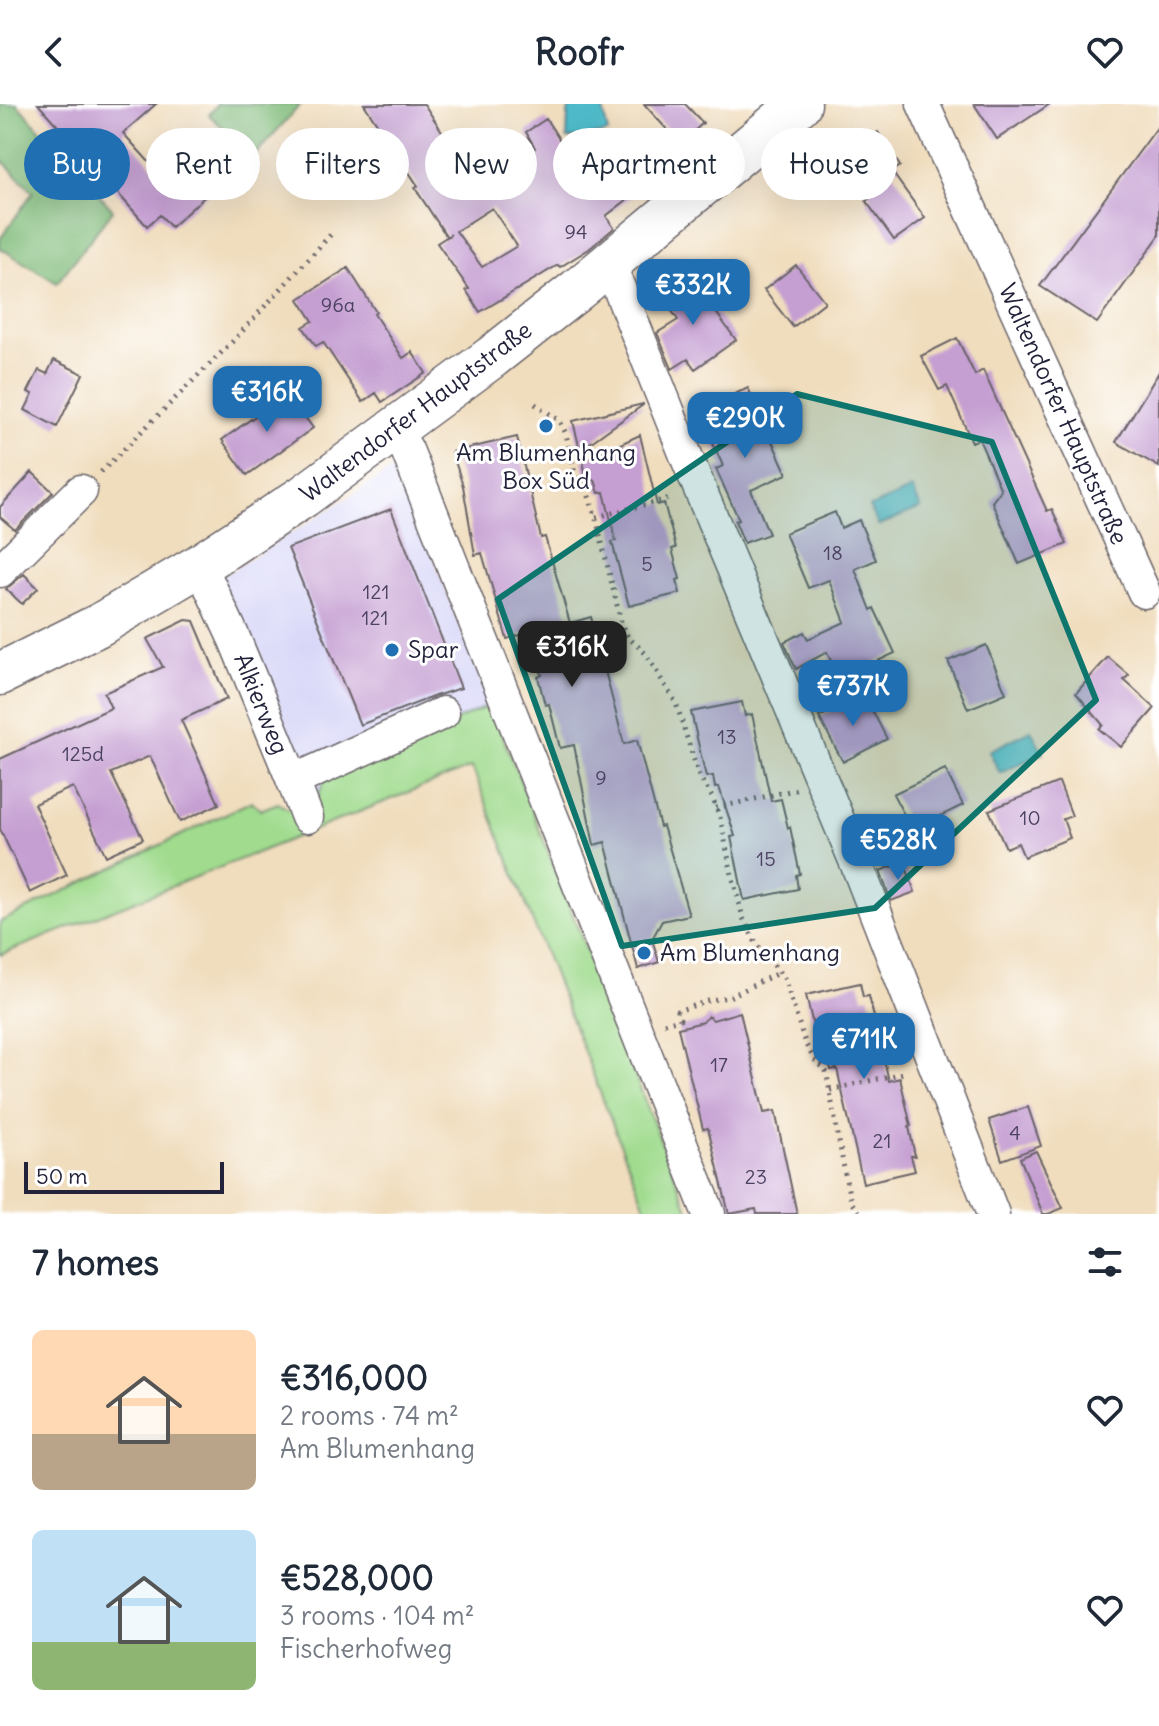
<!DOCTYPE html>
<html lang="en">
<head>
<meta charset="utf-8">
<style>
	:root { --surface:#fff; --page:#f6f6f7; --text:#1f2937; --muted:#747a83; --accent:#1f6fb2 }
	body { margin:0; font-family:Delius,sans-serif; background:var(--page); color:var(--text); height:100vh; display:flex; flex-direction:column; font-size:30px; white-space:nowrap }
	* { box-sizing:border-box; margin:0 }
	p { font-size:26px; color:var(--muted) }
	.icon { flex:none; width:44px; height:44px; fill:none; stroke:currentColor; stroke-width:2; stroke-linecap:round; stroke-linejoin:round }
	.map { position:relative; height:1110px; overflow:hidden }
	.side { display:flex; flex-direction:column; background:var(--surface); flex:1 }
	.side>* { flex:none }
	.guide { position:absolute; left:24px; top:24px; width:1112px; height:72px; display:flex; gap:16px }
	.scale { position:absolute; left:24px; bottom:20px; width:200px; box-sizing:border-box; padding-left:8px; border:4px solid #22223b; border-top:0; font-size:22px; line-height:28px; white-space:nowrap; color:#22223b; -webkit-text-stroke:6px #fff; paint-order:stroke }
	.price { position:absolute; translate:-50% -68px; padding:0 18px; border-radius:16px; background:var(--accent); color:#fff; font-size:26px; line-height:52px; filter:drop-shadow(0 2px 4px #0008) }
	.price::after { content:''; position:absolute; left:50%; top:48px; width:24px; height:18px; margin-left:-12px; background:inherit; clip-path:polygon(0 0,100% 0,50% 100%) }
	.price.on { background:#222; color:#fff }
	ul { padding:0; list-style:none }
	li { display:flex; align-items:center; gap:24px; height:200px; padding:0 32px }
	li span { display:grid; place-items:center; flex:none; width:224px; height:160px; border-radius:12px; color:#555 }
	li>.icon { margin-inline-start:auto }
	span .icon { width:96px; height:96px; fill:#fffc; stroke-width:1 }
	li b { font-size:34px }
	h2 { display:flex; justify-content:space-between; align-items:center; height:96px; padding:0 32px; font-size:34px }
	.tag { padding:0 28px; border-radius:36px; background:var(--surface); box-shadow:0 8px 32px #0002; font-size:28px; line-height:72px }
	.tag.on { background:var(--accent); color:#fff }
	header { display:flex; justify-content:space-between; align-items:center; height:104px; padding:0 32px; background:var(--surface); font-size:36px; font-weight:700 }
	.map>svg:first-child { display:block }
	.built { fill:#d8d7f8 }
	.green { fill:#a0db8e; stroke:#617e64; stroke-width:2 }
	.forest { fill:#80bb79; stroke:#516e5a; stroke-width:2 }
	.water { fill:#4fbbca; stroke:#386e82; stroke-width:2 }
	.building { fill:#c59fd2; fill-rule:evenodd }
	.lines { fill:none; stroke-linecap:round; stroke-linejoin:round }
	.minor-casing { stroke:#6a6368; stroke-width:35 }
	.major-casing { stroke:#6a6368; stroke-width:45 }
	.path { stroke:#6a6368; stroke-width:5; stroke-dasharray:2 6; stroke-linecap:butt }
	.minor { stroke:#fff; stroke-width:32 }
	.major { stroke:#fff; stroke-width:42 }
	.marked { fill:#0f766e; fill-opacity:0.2; stroke:#0f766e; stroke-width:6; stroke-linejoin:round }
	.poi-dot { fill:#1f6fb2; stroke:#fff; stroke-width:3 }
	.labels { text-anchor:middle; stroke-width:6; stroke-linejoin:round; paint-order:stroke }
	.number-label { font-size:20px; fill:#4b4161 }
	.street-label { font-size:24px; fill:#22223b; stroke:#fff }
	.poi-label { font-size:24px; fill:#22223b; stroke:#fff; text-anchor:start }
</style>
</head>
<body>
<header><svg class="icon" aria-label="back" viewBox="0 0 24 24"><path d="M15 5l-7 7 7 7"/></svg>Roofr<svg class="icon" aria-label="heart" viewBox="0 0 24 24"><path d="M12 20l-8-8c-3-5 5-10 8-4 3-6 11-1 8 4z"/></svg></header>
<div class="map">
<svg width="1159" height="1110" viewBox="0 0 1159 1110">
	<rect width="100%" height="100%" fill="#fff"/>
	<filter id="ink" filterUnits="userSpaceOnUse"><feTurbulence type="fractalNoise" baseFrequency=".0125" numOctaves="2"/><feDisplacementMap in="SourceGraphic" scale="16" xChannelSelector="R" yChannelSelector="G"/><feConvolveMatrix kernelMatrix="1 2 1 2 8 2 1 2 1" color-interpolation-filters="sRGB"/></filter>
	<filter id="wash" filterUnits="userSpaceOnUse"><feTurbulence type="fractalNoise" baseFrequency=".006" numOctaves="4" result="noise"/><feDisplacementMap in="SourceGraphic" scale="32" xChannelSelector="R" yChannelSelector="G"/><feGaussianBlur stdDeviation="1.8" result="paint"/><feColorMatrix in="noise" values="0 0 0 0 0 0 0 0 0 0 0 0 0 0 0 0 0 1.4 0 .05"/><feComposite in="paint" operator="in"/></filter>
	<g filter="url(#wash)">
		<rect width="100%" height="100%" fill="#f0ddbd"/>
		<!-- built -->
		<path class="built" d="M 398,362 L 490,601 L 325,677 L 315,700 L 209,481 Z"/>
		<!-- green -->
		<path class="green" d="M 490,601 C 559,770 621,941 690,1110 L 648,1110 L 472,663 L 0,851 L 0,818 L 252,697 L 260,706 L 278,699 L 295,709 L 315,700 L 324,677 Z"/>
		<!-- forest -->
		<path class="forest" d="M 0,0 L 17,0 L 113,106 L 57,179 L 0,144 L 0,135 L 33,88 L 0,54 Z
			M 217,0 L 301,0 L 255,51 L 209,11 Z"/>
		<!-- water -->
		<path class="water" d="M 571,0 L 602,0 L 608,29 L 567,35 L 568,9 Z
			M 912,385 L 921,404 L 878,422 L 870,403 Z
			M 1031,626 L 1043,649 L 1000,669 L 989,647 Z"/>
		<g id="blocks">
			<!-- building -->
			<path class="building" d="M 38,0 L 156,0 L 123,29 L 167,78 L 218,33 L 242,59 L 171,123 L 160,111 L 147,122 Z
				M 364,0 L 424,0 L 443,29 L 441,30 L 475,83 L 535,44 L 526,28 L 546,15 L 592,86 L 648,43 L 666,66 L 606,112 L 614,124 L 589,145 L 560,163 L 558,161 L 480,208 L 466,186 L 469,185 L 437,139 L 451,130 L 447,133 L 415,84 L 418,82 ZM 492,104 L 517,142 L 482,163 L 456,127 Z
				M 644,0 L 685,0 L 703,19 L 680,40 Z
				M 974,0 L 1050,0 L 997,35 Z
				M 1159,21 L 1159,132 L 1097,219 L 1040,182 Z
				M 878,28 L 900,62 L 892,68 L 925,114 L 894,136 L 866,97 L 871,93 L 843,50 Z
				M 796,161 L 825,198 L 793,223 L 764,186 Z
				M 348,164 L 376,208 L 374,210 L 403,254 L 412,248 L 426,269 L 382,298 L 376,289 L 363,298 L 323,238 L 316,242 L 303,223 L 313,217 L 299,195 Z
				M 689,171 L 736,236 L 695,265 L 688,255 L 672,265 L 657,229 L 678,216 L 661,191 Z
				M 957,234 L 975,271 L 983,266 L 1047,407 L 1052,405 L 1067,440 L 1019,460 L 992,398 L 1001,386 L 979,335 L 972,338 L 947,282 L 939,286 L 921,252 Z
				M 54,256 L 83,270 L 57,323 L 25,306 L 33,290 L 28,288 L 39,266 L 47,270 Z
				M 1159,268 L 1159,363 L 1116,338 Z
				M 748,284 L 787,370 L 751,386 L 769,430 L 744,439 L 735,417 L 739,416 L 716,365 L 723,362 L 711,335 L 725,329 L 712,300 Z
				M 287,289 L 313,324 L 247,371 L 222,336 Z
				M 643,300 L 643,301 L 580,346 L 573,317 Z
				M 640,331 L 657,401 L 664,399 L 676,444 L 672,445 L 680,475 L 677,476 L 680,489 L 629,502 L 612,438 L 616,437 L 604,388 L 599,389 L 595,376 L 587,378 L 583,357 Z
				M 517,333 L 541,434 L 545,433 L 570,519 L 591,513 L 624,640 L 637,636 L 660,723 L 663,722 L 689,811 L 662,817 L 652,835 L 659,858 L 638,865 L 605,738 L 594,741 L 574,641 L 560,644 L 549,600 L 545,601 L 538,573 L 542,571 L 530,528 L 507,535 L 482,449 L 475,451 L 463,382 L 452,348 Z
				M 32,368 L 53,388 L 15,426 L 0,413 L 0,403 Z
				M 391,405 L 461,584 L 435,592 L 360,621 L 288,444 Z
				M 835,408 L 841,424 L 859,416 L 876,456 L 855,465 L 871,506 L 874,504 L 895,549 L 839,575 L 827,548 L 796,565 L 784,538 L 804,528 L 808,535 L 845,518 L 829,476 L 808,484 L 785,429 Z
				M 24,470 L 38,484 L 22,500 L 6,485 Z
				M 186,516 L 194,517 L 227,595 L 181,616 L 219,700 L 180,718 L 150,652 L 111,669 L 143,735 L 106,752 L 73,683 L 34,700 L 67,771 L 30,789 L 0,725 L 0,655 L 111,604 L 104,589 L 163,563 L 147,535 Z
				M 986,541 L 1006,589 L 968,605 L 948,557 Z
				M 1108,553 L 1129,571 L 1124,576 L 1155,604 L 1121,643 L 1099,625 L 1103,621 L 1076,589 Z
				M 864,590 L 887,635 L 843,658 L 819,613 Z
				M 742,598 L 745,612 L 752,610 L 771,697 L 781,695 L 788,724 L 790,723 L 800,770 L 796,771 L 798,785 L 744,796 L 731,733 L 735,732 L 719,683 L 715,684 L 713,672 L 706,673 L 691,608 Z
				M 945,665 L 963,701 L 912,726 L 893,690 Z
				M 1059,678 L 1072,712 L 1063,715 L 1070,734 L 1024,753 L 1018,739 L 1006,744 L 989,706 Z
				M 904,758 L 915,788 L 891,797 L 880,767 Z
				M 860,879 L 863,893 L 869,892 L 889,977 L 900,974 L 911,1022 L 909,1023 L 915,1052 L 911,1052 L 915,1067 L 863,1079 L 837,965 L 831,966 L 829,958 L 822,960 L 806,891 Z
				M 740,908 L 764,1009 L 775,1007 L 797,1110 L 757,1110 L 756,1105 L 729,1110 L 708,1024 L 703,1025 L 678,924 L 703,918 L 708,912 L 713,916 Z
				M 1028,1003 L 1041,1042 L 1002,1056 L 989,1016 Z
				M 1036,1047 L 1063,1104 L 1048,1110 L 1043,1110 L 1020,1054 Z"/>
		</g>
	</g>
	<g filter="url(#ink)">
		<use href="#blocks" fill-opacity="0" stroke="#6a6368" stroke-width="2"/>
		<g class="lines">
			<!-- minor casing -->
			<g class="minor-casing">
				<path id="minor" d="M 923,0 L 1144,488
					M 609,159 L 689,359 L 857,761 L 993,1110
					M 394,325 L 407,346 L 709,1110
					M 200,461 L 234,534 L 293,677 L 443,609
					M 0,467 L 81,387
					M 293,677 L 307,713"/>
			</g>
			<!-- major casing -->
			<g class="major-casing">
				<path id="major" d="M 0,570 L 99,521 L 200,461 L 304,392 L 492,253 L 577,186 L 800,0"/>
			</g>
			<!-- path -->
			<path class="path" d="M 535,300 L 560,317 L 566,330 L 576,374 L 587,386 L 597,418 L 622,522 L 628,533 L 645,549 L 676,599 L 699,672 L 712,693 L 720,713 L 732,771 L 743,814 L 756,839 L 784,874 L 806,941 L 814,955 L 826,966 L 847,1081 L 851,1098 L 860,1110
				M 101,368 L 234,236 L 334,127
				M 596,413 L 672,394
				M 716,704 L 798,685
				M 664,919 L 680,915 L 677,907 L 711,896 L 729,893 L 780,868
				M 830,986 L 908,968"/>
			<!-- minor -->
			<use href="#minor" class="minor"/>
			<!-- major -->
			<use href="#major" class="major"/>
		</g>
	</g>
	<!-- marked area -->
	<path class="marked" d="M 797,290 L 992,338 L 1096,596 L 875,804 L 622,842 L 498,495 Z"/>
	<!-- markers -->
	<g class="poi-dot">
		<circle cx="546" cy="322" r="8"/>
		<circle cx="392" cy="546" r="8"/>
		<circle cx="644" cy="849" r="8"/>
	</g>
	<g class="labels">
		<!-- number labels -->
		<g class="number-label">
			<text x="576" y="135">94</text>
			<text x="338" y="208">96a</text>
			<text x="833" y="456">18</text>
			<text x="647" y="467">5</text>
			<text x="376" y="495">121</text>
			<text x="375" y="521">121</text>
			<text x="727" y="640">13</text>
			<text x="83" y="657">125d</text>
			<text x="601" y="681">9</text>
			<text x="1030" y="721">10</text>
			<text x="766" y="762">15</text>
			<text x="719" y="968">17</text>
			<text x="1015" y="1036">4</text>
			<text x="882" y="1044">21</text>
			<text x="756" y="1080">23</text>
		</g>
		<!-- street labels -->
		<g class="street-label">
			<text transform="translate(416 308) rotate(-37)" y="8">Waltendorfer Hauptstraße</text>
			<text transform="translate(1063 310) rotate(66)" y="8">Waltendorfer Hauptstraße</text>
			<text transform="translate(261 600) rotate(68)" y="8">Alkierweg</text>
		</g>
		<!-- poi labels -->
		<g class="poi-label">
			<text x="546" y="357" text-anchor="middle">Am Blumenhang<tspan x="546" dy="28">Box Süd</tspan></text>
			<text x="408" y="554">Spar</text>
			<text x="660" y="857">Am Blumenhang</text>
		</g>
	</g>
</svg>
<div class="scale">50 m</div>
<b class="price" style="left:693px;top:223px">€332K</b>
<b class="price" style="left:267px;top:330px">€316K</b>
<b class="price" style="left:745px;top:356px">€290K</b>
<b class="price on" style="left:572px;top:585px">€316K</b>
<b class="price" style="left:853px;top:624px">€737K</b>
<b class="price" style="left:898px;top:778px">€528K</b>
<b class="price" style="left:864px;top:977px">€711K</b>
<div class="guide">
<a class="tag on">Buy</a>
<a class="tag">Rent</a>
<a class="tag">Filters</a>
<a class="tag">New</a>
<a class="tag">Apartment</a>
<a class="tag">House</a>
</div>
</div>
<section class="side">
<h2>7 homes<svg class="icon" aria-label="filters" viewBox="0 0 24 24"><path d="M4 7h16M4 17h16"/><circle cx="9" cy="7" r="2"/><circle cx="15" cy="17" r="2"/></svg></h2>
<ul>
<li><span style="background:linear-gradient(#ffd9b3 65%,#b9a48a 0)"><svg class="icon" aria-label="home" viewBox="0 0 24 24"><path d="M3 11l9-7 9 7M6 9v11h12V9"/></svg></span><div><b>€316,000</b><p>2 rooms · 74 m²</p><p>Am Blumenhang</p></div><svg class="icon" aria-label="heart" viewBox="0 0 24 24"><path d="M12 20l-8-8c-3-5 5-10 8-4 3-6 11-1 8 4z"/></svg></li>
<li><span style="background:linear-gradient(#bfe0f5 70%,#8fb573 0)"><svg class="icon" aria-label="home" viewBox="0 0 24 24"><path d="M3 11l9-7 9 7M6 9v11h12V9"/></svg></span><div><b>€528,000</b><p>3 rooms · 104 m²</p><p>Fischerhofweg</p></div><svg class="icon" aria-label="heart" viewBox="0 0 24 24"><path d="M12 20l-8-8c-3-5 5-10 8-4 3-6 11-1 8 4z"/></svg></li>
</ul>
</section>
</body>
</html>
